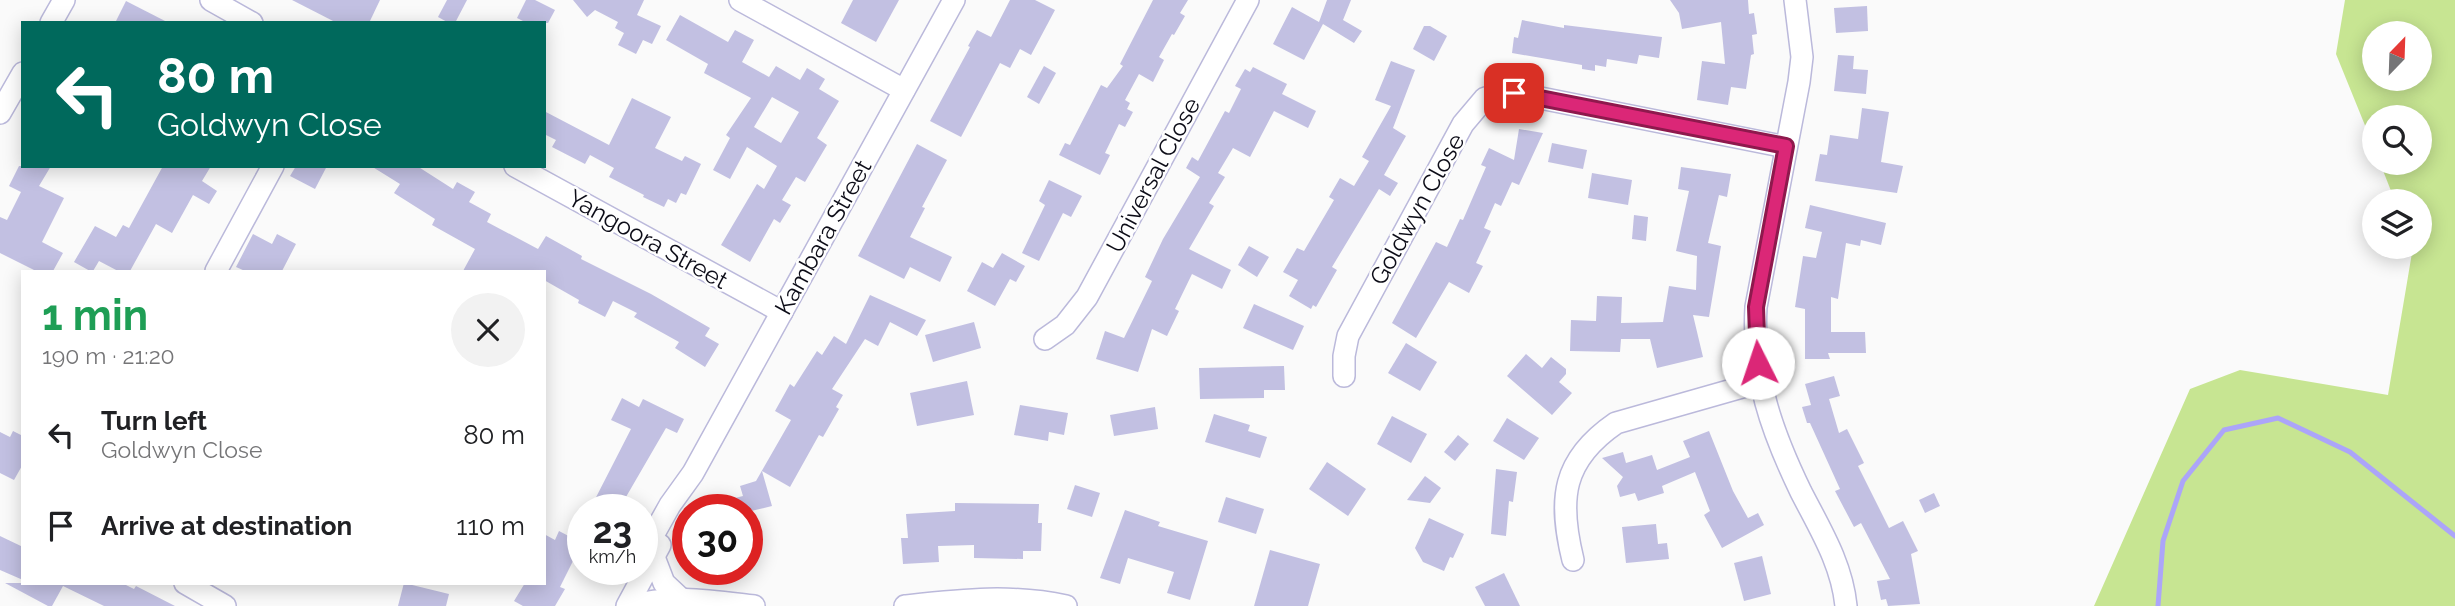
<!DOCTYPE html>
<meta charset="utf-8">
<style>
body{margin:0;font-family:Raleway,sans-serif;background:#f2f2f2;color:#202124;height:100vh;display:flex;flex-direction:column;font-size:26px;white-space:nowrap}
*{box-sizing:border-box;margin:0}
p{font-size:23px;color:#757577}
.icon{flex:none;width:38px;height:38px;fill:none;stroke:currentColor;stroke-width:2;stroke-linecap:round;stroke-linejoin:round}
.map{position:relative;flex:1;overflow:hidden}
.drawer{position:absolute;left:21px;top:270px;width:525px;height:315px;display:flex;flex-direction:column;background:#fff;border-radius:0px;box-shadow:0 4px 18px #0003}
.drawer>*{flex:none}
.guide{position:absolute;left:21px;top:21px;width:525px;height:147px;border-radius:0px;box-shadow:0 4px 18px #0003;background:#00695c;color:#fff;overflow:hidden}
.needle{width:46px;rotate:23deg}
.tools{position:absolute;left:2362px;top:21px;display:grid;gap:14px}
.tools a{display:grid;place-items:center;width:70px;height:70px;border-radius:50%;background:#fff;box-shadow:0 4px 18px #0003;font-size:35px}
.speed{position:absolute;left:567px;top:494px;display:flex;gap:14px;font-size:35px;font-weight:700;text-align:center}
.speed>*{display:grid;place-content:center;width:91px;height:91px;border-radius:50%;background:#fff;box-shadow:0 4px 18px #0003;line-height:1}
.speed small{font-size:18px;font-weight:400}
.speed .limit{border:10px solid #d22;background:#fff;color:#111}
.pin{position:absolute;display:grid;place-items:center;width:60px;height:60px;color:#fff;margin:-30px;border-radius:14px;box-shadow:0 4px 10px #0006}
.me{position:absolute;width:77px;margin:-38px;rotate:356deg;stroke-linejoin:round;filter:drop-shadow(0 0 5px #0008)}
.turn{display:flex;align-items:center;gap:24px;height:147px;padding:0 21px;font-size:32px}
.turn .icon{width:91px;height:91px;stroke-width:2.5}
.turn b{display:block;font-size:49px;line-height:60px}
.round{display:grid;place-items:center;flex:none;width:74px;height:74px;border-radius:37px;background:#f2f2f2}
.head{display:flex;align-items:center;justify-content:space-between;height:119px;padding:0 21px}
h1{font-size:42px;font-weight:700;line-height:52px;color:#1e9e55}
ul{padding:0;list-style:none}
li{display:flex;align-items:center;gap:21px;height:91px;padding:0 21px}
li div{flex:1}
li b{display:block;font-size:26px}
li em{font-style:normal}
.map>svg:first-child{display:block}
.green{fill:#c7e592;fill-rule:evenodd}
.lines{fill:none;stroke-linecap:round;stroke-linejoin:round}
.stream{stroke:#aca5f9;stroke-width:5}
.building{fill:#c2c0e2;fill-rule:evenodd}
.minor-casing{stroke:#bbb9db;stroke-width:24}
.minor{stroke:#fff;stroke-width:21}
.route-casing{stroke:#8e194d;stroke-width:18}
.route{stroke:#db2777;stroke-width:12}
.labels{text-anchor:middle;dominant-baseline:central;stroke-width:5;stroke-linejoin:round;paint-order:stroke}
.street-label{font-size:24px;fill:#0c0c17;stroke:#fff}
</style>
<div class="map">
<svg width="2455" height="606" viewBox="0 0 2455 606">
<rect width="100%" height="100%" fill="#fafafa"/>
<path class="green" d="M 2345,0 L 2455,0 L 2455,606 L 2094,606 L 2190,389 L 2240,370 L 2388,395 L 2413,247 L 2420,247 L 2420,201 L 2395,201 L 2380,163 L 2420,163 L 2420,117 L 2375,117 L 2375,150 L 2336,54 ZM 2375,33 L 2420,33 L 2420,79 L 2375,79 Z"/>
<g class="lines">
<polyline class="stream" points="2158,606 2163,541 2183,481 2224,430 2278,418 2350,452 2455,536"/>
</g>
<g class="building">
<polygon points="292,0 380,0 369,23 337,23"/>
<polygon points="447,0 467,0 455,23 449,23 438,17"/>
<polygon points="526,0 535,0 555,10 548,23 527,23 517,18"/>
<polygon points="573,0 644,0 637,15 661,26 652,44 643,40 636,54 618,45 624,33 615,28 618,22 595,10 587,17"/>
<polygon points="853,0 899,0 876,42 841,23"/>
<polygon points="1010,0 1035,0 1055,10 1031,55 1020,49 1010,68 1000,63 961,137 930,121 970,47 968,46 977,30 991,37"/>
<polygon points="1153,0 1188,0 1180,13 1185,16 1174,35 1172,34 1159,57 1164,60 1153,82 1139,74 1125,100 1130,103 1127,109 1133,112 1125,127 1119,124 1105,153 1110,155 1100,175 1059,155 1065,143 1070,145 1101,85 1107,88 1123,66 1120,64"/>
<polygon points="1327,0 1351,0 1343,20 1362,31 1354,43 1323,24 1304,60 1273,44 1292,7 1319,22"/>
<polygon points="1670,0 1748,0 1749,14 1754,13 1757,34 1752,35 1754,54 1751,55 1746,89 1731,87 1728,105 1697,100 1702,61 1725,64 1721,22 1682,29 1679,13"/>
<polygon points="126,1 169,23 115,23"/>
<polygon points="1867,6 1868,31 1836,33 1834,8"/>
<path d="M 680,15 L 728,42 L 735,30 L 754,40 L 742,62 L 769,77 L 776,66 L 800,80 L 807,68 L 825,79 L 819,89 L 839,101 L 817,138 L 827,145 L 805,182 L 796,177 L 782,200 L 791,205 L 780,223 L 774,219 L 750,262 L 721,245 L 757,184 L 764,189 L 777,166 L 747,147 L 730,179 L 713,170 L 730,138 L 726,135 L 751,98 L 704,73 L 708,64 L 666,40 ZM 772,97 L 799,112 L 781,143 L 754,127 Z"/>
<polygon points="1522,20 1564,28 1564,25 1662,37 1659,58 1639,55 1637,64 1607,59 1606,67 1595,65 1595,71 1582,69 1582,65 1512,53 1514,37 1518,38"/>
<polygon points="1424,26 1430,26 1447,36 1434,61 1413,49"/>
<polygon points="1838,55 1854,56 1853,69 1868,70 1866,94 1834,91"/>
<polygon points="1391,61 1415,70 1393,128 1406,136 1384,175 1398,183 1390,196 1379,189 1332,267 1337,270 1316,307 1313,305 1311,309 1289,296 1298,280 1283,272 1297,248 1304,251 1334,200 1329,197 1340,178 1354,186 1369,161 1362,157 1391,106 1375,100"/>
<polygon points="1044,66 1056,73 1039,104 1027,97"/>
<polygon points="1253,67 1287,84 1282,94 1316,111 1308,128 1274,111 1250,157 1233,148 1218,173 1225,177 1209,203 1214,206 1189,249 1231,270 1222,289 1192,274 1175,309 1179,311 1167,336 1152,329 1138,372 1096,359 1105,331 1124,338 1152,281 1145,277 1163,239 1200,177 1186,168 1192,157 1198,161 1225,111 1229,113 1241,89 1235,86 1245,69 1250,72"/>
<polygon points="632,98 671,117 655,148 682,161 685,156 701,164 686,195 681,193 676,203 668,199 664,207 643,197 644,195 609,177 614,168 590,155 585,164 552,147 556,140 544,134 544,111 609,145"/>
<polygon points="1862,108 1889,112 1881,162 1903,166 1897,193 1815,181 1820,154 1827,155 1830,135 1858,139"/>
<polygon points="1519,129 1543,133 1519,185 1512,182 1501,206 1495,203 1484,228 1491,231 1476,263 1483,266 1469,293 1449,282 1416,338 1392,323 1436,242 1447,247 1460,219 1463,220 1486,167 1481,165 1489,148 1514,160"/>
<polygon points="1552,143 1587,150 1583,169 1548,162"/>
<polygon points="917,144 947,160 922,207 925,208 910,237 952,257 940,282 910,267 904,279 858,256"/>
<polygon points="19,166 51,166 39,186 64,198 42,242 63,253 53,271 36,271 0,253 0,217 7,220 21,192 9,186"/>
<polygon points="163,166 211,166 202,181 217,191 209,204 193,195 172,233 156,224 130,271 118,271 99,261 93,271 90,271 74,262 95,226 116,237 123,225 129,228"/>
<polygon points="296,166 327,166 315,189 290,176"/>
<polygon points="371,166 417,166 453,189 457,182 475,192 469,202 491,214 487,222 538,249 546,236 582,256 581,259 651,294 710,328 705,336 719,344 705,367 675,348 679,342 634,317 637,313 613,301 605,317 578,303 579,300 544,280 544,271 463,271 475,249 432,225 435,219 394,193 400,184"/>
<polygon points="1681,167 1731,174 1727,197 1719,195 1708,243 1721,246 1709,317 1693,315 1703,357 1657,368 1650,339 1621,339 1620,352 1570,351 1571,320 1596,321 1597,296 1622,297 1621,323 1663,322 1669,286 1696,290 1697,256 1676,251 1689,191 1678,189"/>
<polygon points="1592,173 1632,180 1628,205 1588,198"/>
<polygon points="1049,180 1082,196 1071,217 1063,213 1039,261 1022,253 1045,205 1039,201"/>
<polygon points="1810,205 1886,223 1881,245 1861,240 1860,246 1846,243 1838,299 1831,297 1831,332 1865,332 1866,353 1828,353 1830,359 1805,359 1805,309 1795,307 1803,256 1816,258 1822,232 1805,228"/>
<polygon points="1634,215 1648,217 1646,241 1632,239"/>
<polygon points="253,234 272,244 277,234 296,244 282,271 245,271 236,267"/>
<polygon points="1249,246 1269,257 1257,277 1238,265"/>
<polygon points="1002,253 1025,266 1016,282 1010,279 995,306 967,291 982,262 993,268"/>
<polygon points="870,295 926,320 917,336 890,322 878,346 865,339 832,389 843,395 836,407 839,409 823,437 819,435 790,487 762,471 772,506 747,512 747,509 738,509 735,498 743,496 740,486 756,481 791,420 775,411 790,384 794,387 817,351 822,355 834,336 846,344"/>
<polygon points="1254,304 1304,326 1293,350 1243,328"/>
<polygon points="974,322 981,348 933,362 925,335"/>
<polygon points="1406,343 1437,362 1420,391 1388,373"/>
<polygon points="1526,354 1542,368 1551,357 1566,369 1566,374 1559,382 1572,393 1552,415 1507,376"/>
<polygon points="1284,366 1285,390 1264,390 1264,398 1200,399 1199,368"/>
<polygon points="1834,376 1840,396 1829,399 1839,433 1847,429 1864,463 1858,466 1889,528 1903,521 1918,551 1911,554 1920,604 1888,606 1886,599 1881,600 1877,581 1890,579 1861,523 1854,527 1835,491 1840,489 1810,423 1807,423 1802,407 1811,405 1805,384"/>
<polygon points="967,381 974,415 917,426 910,393"/>
<polygon points="622,398 639,407 643,399 684,419 677,433 666,428 619,509 590,509 631,429 611,420"/>
<polygon points="1020,405 1068,413 1064,435 1049,432 1048,441 1014,435"/>
<polygon points="1155,407 1158,429 1114,436 1110,415"/>
<polygon points="1214,414 1250,425 1248,431 1267,437 1260,458 1205,442"/>
<polygon points="1392,416 1427,434 1411,463 1377,444"/>
<polygon points="1507,418 1539,438 1524,460 1493,441"/>
<polygon points="13,431 23,436 23,464 14,480 0,473 0,432 10,437"/>
<polygon points="1709,431 1733,491 1748,518 1758,513 1764,525 1722,548 1704,515 1710,511 1695,472 1662,486 1664,493 1638,501 1635,493 1620,497 1617,486 1623,477 1602,458 1623,452 1626,463 1652,455 1657,470 1690,457 1683,441"/>
<polygon points="1458,435 1469,444 1455,461 1444,452"/>
<polygon points="1327,462 1366,489 1348,516 1309,489"/>
<polygon points="1496,469 1517,472 1513,502 1509,501 1506,536 1491,534"/>
<polygon points="1425,476 1441,488 1430,503 1407,500"/>
<polygon points="1075,485 1100,493 1092,517 1067,509"/>
<polygon points="1934,493 1940,506 1925,513 1919,500"/>
<polygon points="1226,497 1264,509 1256,534 1218,522"/>
<polygon points="955,503 1039,504 1038,523 1042,523 1041,551 1023,551 1023,559 974,558 974,545 938,546 939,562 903,564 901,538 908,538 906,514 955,511"/>
<polygon points="1125,510 1160,522 1158,526 1208,541 1190,600 1167,593 1174,572 1128,558 1120,584 1100,578"/>
<polygon points="1429,518 1464,534 1453,558 1450,557 1444,571 1423,562 1415,548"/>
<polygon points="1656,524 1658,544 1667,543 1669,559 1626,563 1622,527"/>
<polygon points="559,531 582,543 560,587 565,589 555,606 523,606 514,601 525,583 544,583 544,534 555,540"/>
<polygon points="0,536 23,547 23,580 0,570"/>
<polygon points="1270,550 1320,564 1308,606 1254,606"/>
<polygon points="1762,556 1771,594 1744,601 1734,563"/>
<polygon points="1504,573 1520,606 1485,606 1475,587"/>
<polygon points="5,583 122,583 134,589 136,586 175,606 104,606 63,586 52,606 48,606"/>
<polygon points="404,583 449,594 446,606 398,606"/>
</g>
<g class="lines">
<defs>
<g id="minor">
<polyline points="211,0 252,23"/>
<polyline points="740,0 904,90"/>
<path d="M 1795,0 L 1802,57 L 1799,82 L 1756,307 C 1752,376 1771,430 1801,492 C 1820,529 1842,564 1846,606"/>
<polyline points="51,23 64,0"/>
<polyline points="0,113 23,73"/>
<polyline points="515,166 782,312"/>
<polyline points="216,271 273,166"/>
<polyline points="1045,339 1065,325 1087,297 1248,0"/>
<polyline points="1344,376 1344,356 1348,336 1463,124 1485,98 1515,93 1786,147"/>
<polyline points="642,555 670,505 693,473 954,0"/>
<polyline points="654,557 664,583 680,598"/>
<path d="M 1573,560 C 1558,499 1562,460 1616,423 L 1760,382"/>
<polyline points="185,583 225,606"/>
<polyline points="627,606 660,545"/>
<path d="M 630,606 C 672,594 712,601 754,606"/>
<path d="M 905,606 C 960,600 1011,594 1066,606"/>
</g>
</defs>
<use href="#minor" class="minor-casing"/>
<use href="#minor" class="minor"/>
</g>
<g class="lines">
<defs>
<polyline id="route" points="1514,93 1786,146 1756,307 1758,363"/>
</defs>
<use href="#route" class="route-casing"/>
<use href="#route" class="route"/>
</g>
<g class="labels">
<g class="street-label">
<text transform="translate(1153 175) rotate(-62)">Universal Close</text>
<text transform="translate(1417 209) rotate(-61)">Goldwyn Close</text>
<text transform="translate(823 237) rotate(-61)">Kambara Street</text>
<text transform="translate(648 239) rotate(29)">Yangoora Street</text>
</g>
</g>
</svg>
<div class="tools">
<a><svg class="needle" viewBox="-14 -14 28 28"><path d="M0-13l5 13h-10z" fill="#e53935"/><path d="M0 13l5-13h-10z" fill="#757577"/></svg></a>
<a><svg class="icon" aria-label="search" viewBox="0 0 24 24"><circle cx="10" cy="10" r="6"/><path d="M15 15l6 6"/></svg></a>
<a><svg class="icon" aria-label="layers" viewBox="0 0 24 24"><path d="M12 4l9 5-9 5-9-5zM3 14l9 5 9-5"/></svg></a>
</div>
<div class="speed"><div>23<small>km/h</small></div><div class="limit">30</div></div>
<div class="pin" style="left:1514px;top:93px;background:#d93025"><svg class="icon" aria-label="arrive" viewBox="0 0 24 24"><path d="M6 21V4h12l-3 4 3 4H6"/></svg></div>
<svg class="me" style="left:1758px;top:363px" viewBox="-20 -20 40 40"><circle r="19" fill="#fff"/><path d="M0-13L10 11 0 6-10 11z" fill="#db2777"/></svg>
<div class="guide">
<div class="turn"><svg class="icon" aria-label="left" viewBox="0 0 24 24"><path d="M17 20v-9H6M10 6l-5 5 5 5"/></svg><div><b>80 m</b>Goldwyn Close</div></div>
</div>
<section class="drawer">
<div class="head"><div><h1>1 min</h1><p>190 m · 21:20</p></div><a class="round"><svg class="icon" aria-label="close" viewBox="0 0 24 24"><path d="M6 6l12 12M18 6L6 18"/></svg></a></div>
<ul>
<li><svg class="icon" aria-label="left" viewBox="0 0 24 24"><path d="M17 20v-9H6M10 6l-5 5 5 5"/></svg><div><b>Turn left</b><p>Goldwyn Close</p></div><em>80 m</em></li>
<li><svg class="icon" aria-label="arrive" viewBox="0 0 24 24"><path d="M6 21V4h12l-3 4 3 4H6"/></svg><div><b>Arrive at destination</b></div><em>110 m</em></li>
</ul>
</section>
</div>
